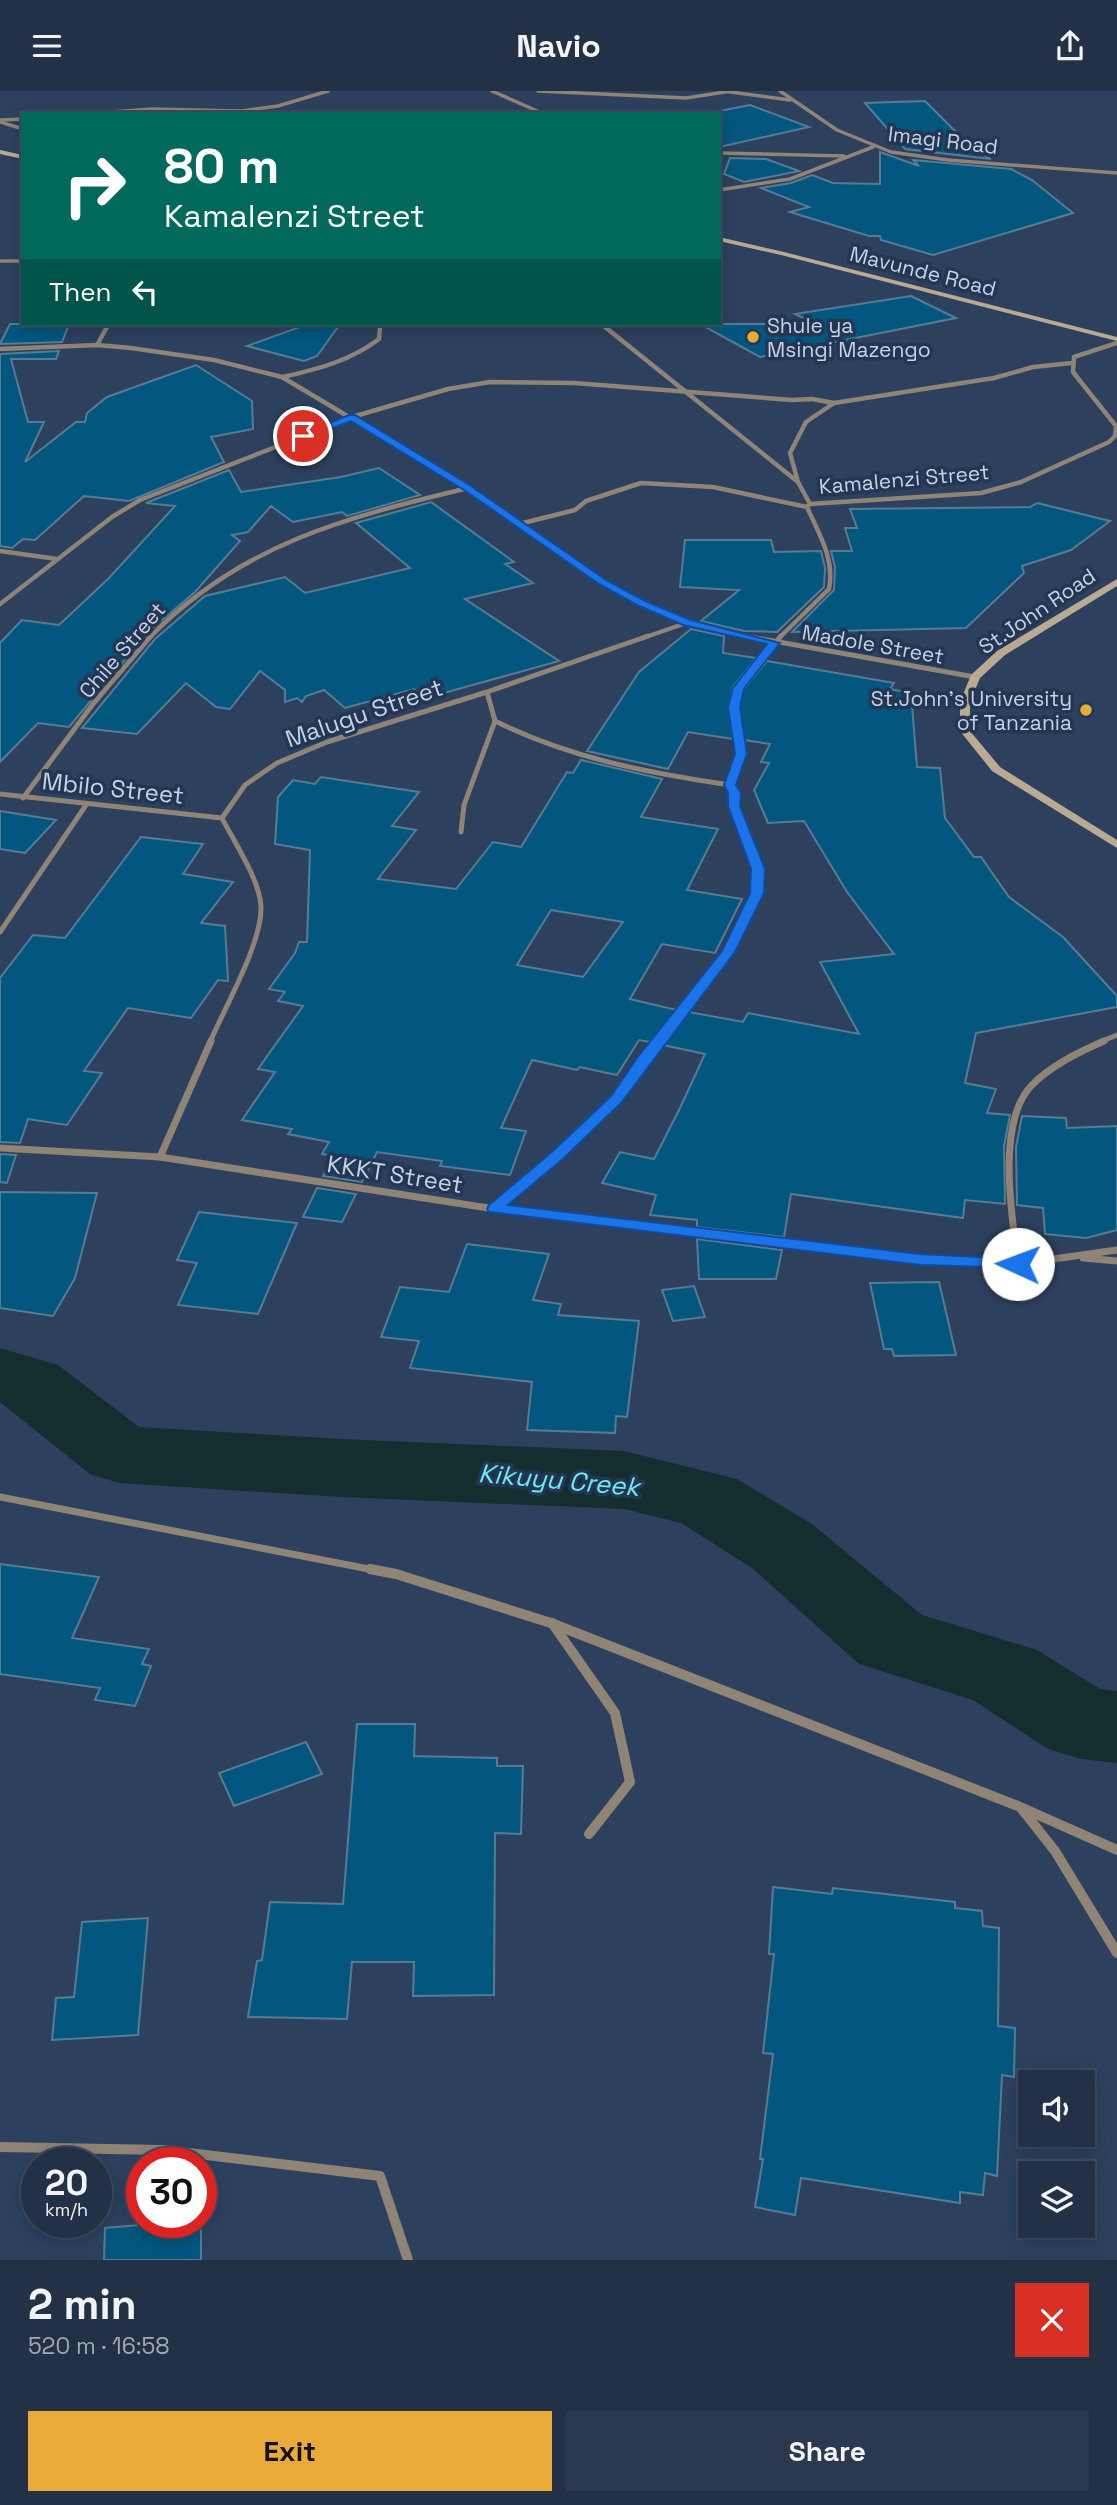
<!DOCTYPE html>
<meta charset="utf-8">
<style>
body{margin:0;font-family:"Space Grotesk",sans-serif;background:#2a394d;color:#f1f3f6;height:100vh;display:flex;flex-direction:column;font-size:26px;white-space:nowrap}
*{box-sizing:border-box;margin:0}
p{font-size:23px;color:#a2a9b3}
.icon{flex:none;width:38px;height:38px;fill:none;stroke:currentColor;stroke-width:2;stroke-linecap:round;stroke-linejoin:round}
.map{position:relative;height:2169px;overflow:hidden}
.drawer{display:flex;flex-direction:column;background:#223146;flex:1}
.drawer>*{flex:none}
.hud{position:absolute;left:21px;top:21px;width:700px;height:214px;border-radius:0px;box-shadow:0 4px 18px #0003,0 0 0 2px #3f4c5f;background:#00695c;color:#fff;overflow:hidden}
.buttons{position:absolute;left:1018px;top:1979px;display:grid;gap:14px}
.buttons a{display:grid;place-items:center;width:77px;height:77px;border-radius:0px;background:#223146;box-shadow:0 4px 18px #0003,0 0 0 2px #3f4c5f;font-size:35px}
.speed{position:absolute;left:21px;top:2056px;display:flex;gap:14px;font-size:35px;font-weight:700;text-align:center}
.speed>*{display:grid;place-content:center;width:91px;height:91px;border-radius:50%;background:#223146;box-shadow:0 4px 18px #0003,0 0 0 2px #3f4c5f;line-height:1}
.speed small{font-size:18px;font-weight:400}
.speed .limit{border:10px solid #d22;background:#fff;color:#111}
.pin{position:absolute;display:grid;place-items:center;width:60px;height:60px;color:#fff;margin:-30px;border:4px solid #fff;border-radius:50%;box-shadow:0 2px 7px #0007}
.me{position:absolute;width:77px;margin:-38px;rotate:272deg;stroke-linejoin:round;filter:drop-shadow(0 0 5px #0008)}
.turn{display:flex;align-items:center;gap:24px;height:147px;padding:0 28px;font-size:32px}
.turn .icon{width:91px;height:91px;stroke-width:2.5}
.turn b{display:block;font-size:49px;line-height:60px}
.then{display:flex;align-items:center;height:66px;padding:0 28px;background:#0003;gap:14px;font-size:26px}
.round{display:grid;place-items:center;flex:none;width:74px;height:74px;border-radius:0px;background:#2a394d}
.headline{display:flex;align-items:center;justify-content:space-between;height:119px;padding:0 28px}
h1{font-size:42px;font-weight:600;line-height:52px}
.action{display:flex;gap:14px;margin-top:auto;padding:14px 28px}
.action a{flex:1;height:80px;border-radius:0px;background:#e9aa38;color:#111;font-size:28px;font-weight:600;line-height:80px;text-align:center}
.action a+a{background:#2a394d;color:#f1f3f6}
header{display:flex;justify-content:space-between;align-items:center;height:91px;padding:0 28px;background:#223146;font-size:32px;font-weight:600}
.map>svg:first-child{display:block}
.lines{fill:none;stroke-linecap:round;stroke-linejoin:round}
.river{fill:#142d2e;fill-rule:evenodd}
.building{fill:#03577e;stroke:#567c95;stroke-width:2;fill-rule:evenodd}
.street-far4{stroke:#8f8475;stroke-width:3.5}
.street-far3{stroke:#8f8475;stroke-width:4.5}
.street-far2{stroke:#8f8475;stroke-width:5}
.street-far1{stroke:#8f8475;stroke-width:7}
.street{stroke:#8f8475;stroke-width:10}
.secondary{fill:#baaa92;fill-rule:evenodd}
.route{fill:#1a73e8;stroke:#114b97;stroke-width:2}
.poi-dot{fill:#e9aa38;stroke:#233653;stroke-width:2.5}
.labels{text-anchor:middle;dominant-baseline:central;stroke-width:7;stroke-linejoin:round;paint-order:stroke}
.far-street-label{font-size:21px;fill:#c6d2e5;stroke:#233653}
.far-poi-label{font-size:21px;fill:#c6d2e5;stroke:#233653;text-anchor:start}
.street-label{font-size:24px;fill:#c6d2e5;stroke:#233653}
.water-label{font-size:26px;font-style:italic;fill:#6cecf0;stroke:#233653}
</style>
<header><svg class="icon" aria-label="menu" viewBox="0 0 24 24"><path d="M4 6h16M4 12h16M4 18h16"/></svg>Navio<svg class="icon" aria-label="share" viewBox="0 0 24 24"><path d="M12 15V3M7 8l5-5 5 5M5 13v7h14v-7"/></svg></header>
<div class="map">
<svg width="1117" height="2169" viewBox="0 0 1117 2169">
<rect width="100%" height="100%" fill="#2d415e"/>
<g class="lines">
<polygon class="river" points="0,1257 58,1274 139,1336 341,1348 624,1360 737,1388 812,1433 922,1524 1037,1559 1100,1598 1117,1600 1117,1672 1081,1668 1048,1658 973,1609 859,1573 752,1477 681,1432 624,1418 341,1406 119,1392 90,1383 0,1311"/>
</g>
<g class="building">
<polygon points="925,10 973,58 991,68 905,58 865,12"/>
<polygon points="750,14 809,36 719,56 719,20"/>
<polygon points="880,61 919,75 913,69 1011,78 1032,89 1073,122 933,164 881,149 880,145 869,145 790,121 809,116 761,97 791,92 812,84 833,92 880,93"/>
<polygon points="730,67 766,68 799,80 744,91 724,83"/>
<polygon points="911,205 956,227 760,266 700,233 816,233 795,223"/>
<polygon points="10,233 69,233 62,251 0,253"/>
<polygon points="308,233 340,233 317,265 304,270 247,255"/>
<polygon points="59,260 56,268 11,268 28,331 44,331 25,371 76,331 85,331 87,322 107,306 196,274 252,310 253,338 211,346 224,371 129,410 84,405 35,449 23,448 12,457 0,455 0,263"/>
<polygon points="379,377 420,404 347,425 342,421 293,431 271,415 248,441 232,444 240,450 195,501 147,542 69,636 38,632 0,671 0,552 22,529 59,534 109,487 175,415 146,412 229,379 241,401 341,386"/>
<polygon points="431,411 514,471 505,473 533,492 465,508 559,570 426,607 414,598 345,617 324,599 306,605 302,611 297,607 285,611 285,599 260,580 230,618 216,616 186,592 137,643 82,637 155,548 205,505 285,486 305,502 410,477 356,432"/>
<polygon points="1037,412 1110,430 1071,459 1022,475 1024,482 966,537 792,541 834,499 835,476 831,460 852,460 845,437 857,437 850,418 1030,416"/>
<polygon points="685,449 771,449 774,461 821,460 825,477 824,496 777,541 744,540 701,530 739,499 680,496"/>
<polygon points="691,538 724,545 723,562 756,567 733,596 729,616 733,648 688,641 668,678 587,660 639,581"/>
<polygon points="767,570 894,592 890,598 911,602 917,676 940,677 945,727 974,766 981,766 1009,806 1063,846 1117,905 1117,916 976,942 965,992 996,998 987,1022 1010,1024 1004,1055 1005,1113 965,1109 963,1127 791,1103 784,1146 697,1136 697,1129 650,1124 656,1104 602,1092 620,1061 654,1068 680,1017 705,963 663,954 689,921 743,931 748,922 859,943 820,871 894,863 847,801 804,730 768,732 754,699 769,672 761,671 770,653 744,649 739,616 743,599"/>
<path d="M 581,669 L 662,688 L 641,726 L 718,738 L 687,799 L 742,808 L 715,862 L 662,853 L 630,908 L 677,919 L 650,951 L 639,949 L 617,984 L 580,976 L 577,979 L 532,969 L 501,1037 L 526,1040 L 510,1084 L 440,1075 L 442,1070 L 377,1061 L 362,1091 L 323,1085 L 334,1065 L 322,1063 L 329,1051 L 288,1043 L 292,1038 L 242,1029 L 275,981 L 258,978 L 303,915 L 278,910 L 285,901 L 269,898 L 295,862 L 299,851 L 307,851 L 310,759 L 275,753 L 278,706 L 293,689 L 315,693 L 321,686 L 419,701 L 392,735 L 416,739 L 378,788 L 456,798 L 493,751 L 521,756 L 567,681 L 573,682 ZM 551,819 L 623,831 L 583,886 L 517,874 Z"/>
<polygon points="0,720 56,729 25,762 0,758"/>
<polygon points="141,746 203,753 183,783 233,791 201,832 225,835 228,890 218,889 191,927 128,917 84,980 102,982 67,1034 28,1028 20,1052 0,1051 0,887 33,844 65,847"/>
<polygon points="1022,1025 1066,1027 1067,1037 1117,1035 1117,1139 1086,1147 1045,1143 1043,1117 1017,1114 1016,1056"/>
<polygon points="0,1063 16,1064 7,1092 0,1091"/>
<polygon points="317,1097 356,1103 342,1131 303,1126"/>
<polygon points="0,1101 97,1102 75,1187 53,1225 0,1217"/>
<polygon points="199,1121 297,1132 258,1223 178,1214 197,1172 177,1169"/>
<polygon points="697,1148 782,1159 776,1188 699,1188"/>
<polygon points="467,1153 549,1163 533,1209 561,1213 558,1224 639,1230 627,1326 616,1325 615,1342 527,1339 532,1291 410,1277 419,1250 381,1246 400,1196 449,1201"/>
<polygon points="939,1191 956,1264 894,1265 892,1258 884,1258 870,1192"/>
<polygon points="694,1195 705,1226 673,1230 662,1199"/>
<polygon points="0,1473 99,1486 72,1547 149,1558 142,1573 151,1575 135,1615 95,1609 100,1597 0,1583"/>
<polygon points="357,1633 415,1633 414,1665 497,1667 497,1675 523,1675 521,1743 495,1742 494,1904 413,1905 414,1871 352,1871 347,1928 248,1926 257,1870 262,1869 270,1811 343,1813"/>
<polygon points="306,1651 322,1683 234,1715 219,1682"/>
<polygon points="773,1796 832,1803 833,1797 955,1811 955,1817 982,1820 983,1835 999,1837 998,1935 1015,1937 1014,1986 1002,1984 997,2085 985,2082 983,2104 960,2101 960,2112 801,2087 795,2124 755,2116 763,2068 760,2068 773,1963 763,1962 774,1863 769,1863"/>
<polygon points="148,1827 138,1944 52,1949 56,1907 74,1906 82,1831"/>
<polygon points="163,2132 201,2132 201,2169 104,2169 105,2137"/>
</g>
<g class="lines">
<g class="street-far4">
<polyline points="492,0 544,23"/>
<polyline points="538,0 686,7 725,1"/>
<polyline points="723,0 790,9"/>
<polyline points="780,0 837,39 891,61 948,69 1117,82"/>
<polyline points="82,23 152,18 241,20 278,15 328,0"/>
<polyline points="1,29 23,28"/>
<polyline points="0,31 23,38"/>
<polyline points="719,62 844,65"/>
<polyline points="719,99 790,88 873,56"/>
<polyline points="0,170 23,170"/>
<polyline points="601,233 607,238"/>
<polyline points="106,238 109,233"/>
<polyline points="380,238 380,233"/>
</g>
<g class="street-far3">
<polyline points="605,236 798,391 810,413"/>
<polyline points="97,254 107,236"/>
<polyline points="0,258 97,254 131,257 214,269 282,286 468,397 602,491 687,532 753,547"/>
<path d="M 283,286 C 318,278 350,270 379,248 L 380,236"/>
<polyline points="798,391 790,362 806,331 834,312 994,287 1033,276 1072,272"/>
<polyline points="519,433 575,419 586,410 641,392 713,396 807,416"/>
<polyline points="0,460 57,468"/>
<polyline points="0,513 112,426 140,409 352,326 448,298 490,291 574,292 792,309 812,308 834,312"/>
<path d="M 149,547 C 241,453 344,427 468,397"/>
<polyline points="643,547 686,532"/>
<path d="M 779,547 L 829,498 C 835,468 819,443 807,416 L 810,413 L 981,402 L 1021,391 L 1109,351 L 1115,345 L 1116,335 L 1073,281 L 1074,266 L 1117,252"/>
</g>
<g class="street-far2">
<polyline points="745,545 975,586"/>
<path d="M 487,601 L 495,630 C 570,667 648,682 730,694"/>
<polyline points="0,703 222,727"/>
<polyline points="23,707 93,613 151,545"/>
<polyline points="461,741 464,714 495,630"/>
<polyline points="0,841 86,714"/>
<path d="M 210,951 C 225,916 262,852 261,816 C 260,789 234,751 222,727 L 245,694 L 277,672 L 327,651 L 487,601 L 648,545"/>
<path d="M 658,951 C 688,913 764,829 758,779 C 756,763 745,744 739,729 C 735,717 737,705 730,694 L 741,663 L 734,616 L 738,597 L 781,545"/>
<polyline points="1100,951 1117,944"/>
</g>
<g class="street-far1">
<polyline points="0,1057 160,1066 495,1118 920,1169 1018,1173 1117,1159"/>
<polyline points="160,1066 211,950"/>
<polyline points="495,1118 558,1064 616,1008 659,950"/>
<polyline points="1083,1167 1117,1170"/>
<path d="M 1018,1173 C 1012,1126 996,1033 1031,995 C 1050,975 1079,961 1104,950"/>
<polyline points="0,1406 379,1480"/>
</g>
<g class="street">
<polyline points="370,1478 396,1483 551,1532 1018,1715 1117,1759"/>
<polyline points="552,1532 615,1622 630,1691 589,1743"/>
<polyline points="1021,1717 1055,1760 1117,1862"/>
<polyline points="0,2056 164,2059 380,2085 408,2169"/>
</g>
<g class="secondary">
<polygon points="0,59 23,64 23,68 0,63"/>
<polygon points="719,146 784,161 1117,246 1117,250 781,164 719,150"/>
<polygon points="1117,488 1117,495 1005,564 980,587 970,611 970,640 1000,676 1117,749 1117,757 992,680 960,640 960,611 971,584 997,560"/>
</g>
</g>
<polygon class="route" points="349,324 355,324 471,395 606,489 645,510 691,529 780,552 744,598 740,616 747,663 736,694 741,702 740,715 765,778 764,802 735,861 622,1011 564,1067 508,1114 920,1163 1018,1168 1024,1169 1026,1173 1024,1177 920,1174 489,1121 487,1118 489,1114 553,1060 611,1005 637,967 722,860 750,802 751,778 728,715 728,702 724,694 735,663 728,616 733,597 767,553 683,534 637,514 599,493 464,399 351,330 306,347 298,345"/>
<g class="poi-dot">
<circle cx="753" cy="246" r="7"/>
<circle cx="1086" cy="619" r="7"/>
</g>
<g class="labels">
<g class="far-street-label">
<text transform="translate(943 49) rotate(7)">Imagi Road</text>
<text transform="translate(923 180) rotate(14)">Mavunde Road</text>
<text transform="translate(904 388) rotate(-5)">Kamalenzi Street</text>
<text transform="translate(1037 520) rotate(-34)">St.John Road</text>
<text transform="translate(873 553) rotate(10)">Madole Street</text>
<text transform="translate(122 559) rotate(-49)">Chile Street</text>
</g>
<g class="far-poi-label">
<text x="767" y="234">Shule ya<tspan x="767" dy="24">Msingi Mazengo</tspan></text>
<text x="1072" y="607" text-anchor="end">St.John's University<tspan x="1072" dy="24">of Tanzania</tspan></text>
</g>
<g class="street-label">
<text transform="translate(364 622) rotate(-19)">Malugu Street</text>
<text transform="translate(113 697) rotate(6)">Mbilo Street</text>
<text transform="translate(395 1083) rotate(9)">KKKT Street</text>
</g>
<g class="water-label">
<text transform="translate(559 1389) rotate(5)">Kikuyu Creek</text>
</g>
</g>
</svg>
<div class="buttons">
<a><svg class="icon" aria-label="sound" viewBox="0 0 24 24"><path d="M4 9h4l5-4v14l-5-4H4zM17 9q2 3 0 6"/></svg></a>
<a><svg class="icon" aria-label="layers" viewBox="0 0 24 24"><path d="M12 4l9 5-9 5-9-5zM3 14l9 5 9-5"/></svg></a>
</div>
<div class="speed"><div>20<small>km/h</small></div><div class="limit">30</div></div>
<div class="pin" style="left:303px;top:345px;background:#d93025"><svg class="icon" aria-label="arrive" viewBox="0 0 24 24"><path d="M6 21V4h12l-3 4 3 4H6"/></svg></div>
<svg class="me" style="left:1018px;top:1173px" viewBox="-20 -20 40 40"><circle r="19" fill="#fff"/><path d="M0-13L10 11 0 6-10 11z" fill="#1a73e8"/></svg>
<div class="hud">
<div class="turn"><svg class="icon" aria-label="right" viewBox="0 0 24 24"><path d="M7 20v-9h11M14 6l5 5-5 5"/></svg><div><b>80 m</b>Kamalenzi Street</div></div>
<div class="then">Then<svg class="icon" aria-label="left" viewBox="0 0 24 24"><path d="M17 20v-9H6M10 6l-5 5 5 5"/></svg></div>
</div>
</div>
<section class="drawer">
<div class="headline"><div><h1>2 min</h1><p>520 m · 16:58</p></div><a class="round" style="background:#d93025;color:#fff"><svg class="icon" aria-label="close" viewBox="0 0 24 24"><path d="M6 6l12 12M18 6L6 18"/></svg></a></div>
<div class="action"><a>Exit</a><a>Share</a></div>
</section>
